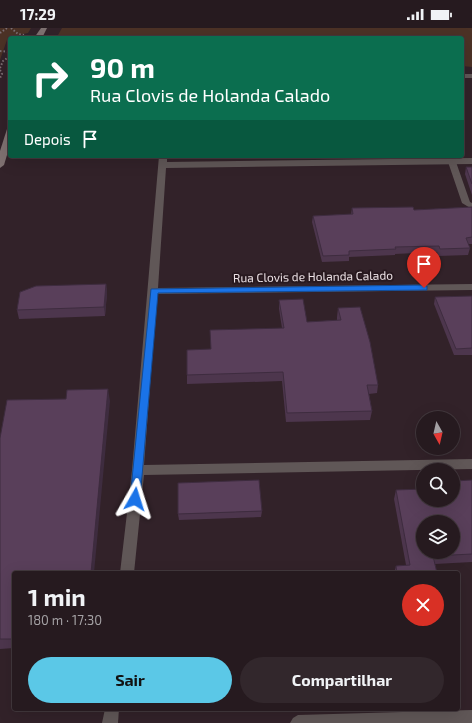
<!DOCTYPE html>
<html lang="pt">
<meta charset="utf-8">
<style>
body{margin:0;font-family:"Exo 2",sans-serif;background:#32272c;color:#f1f3f6;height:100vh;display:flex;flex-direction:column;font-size:15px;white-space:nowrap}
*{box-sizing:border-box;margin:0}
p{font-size:13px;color:#a4a1a4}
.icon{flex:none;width:22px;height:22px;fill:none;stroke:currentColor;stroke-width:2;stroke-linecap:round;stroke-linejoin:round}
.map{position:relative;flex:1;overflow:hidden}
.panel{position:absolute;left:12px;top:543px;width:448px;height:140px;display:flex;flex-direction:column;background:#261a1f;border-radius:4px;box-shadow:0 4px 16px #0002,0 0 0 1px #42383d}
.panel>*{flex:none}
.hud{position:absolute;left:8px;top:8px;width:456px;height:122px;border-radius:4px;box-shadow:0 4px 16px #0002,0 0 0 1px #42383d;background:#0b6e4f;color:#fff;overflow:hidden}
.needle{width:26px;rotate:172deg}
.controls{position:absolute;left:416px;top:383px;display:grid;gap:8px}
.controls a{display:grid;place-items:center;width:44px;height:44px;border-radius:50%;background:#261a1f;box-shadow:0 4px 16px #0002,0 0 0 1px #42383d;font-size:20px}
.pin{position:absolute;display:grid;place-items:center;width:34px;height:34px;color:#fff;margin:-41px -17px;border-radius:50% 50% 50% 0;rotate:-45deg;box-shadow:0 0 4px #0007}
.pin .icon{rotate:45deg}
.me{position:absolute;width:44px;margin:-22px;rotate:6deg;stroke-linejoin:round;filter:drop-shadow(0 0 3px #0008)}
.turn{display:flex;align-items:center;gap:14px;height:84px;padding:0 16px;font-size:18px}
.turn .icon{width:52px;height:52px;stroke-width:2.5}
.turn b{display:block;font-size:28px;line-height:34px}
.then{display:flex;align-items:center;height:38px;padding:0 16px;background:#0003;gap:8px;font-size:15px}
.round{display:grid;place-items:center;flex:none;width:42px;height:42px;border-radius:21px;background:#32272c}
.summary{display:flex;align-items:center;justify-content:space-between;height:68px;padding:0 16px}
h1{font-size:24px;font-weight:700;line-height:30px}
.button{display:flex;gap:8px;margin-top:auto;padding:8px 16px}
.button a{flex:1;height:46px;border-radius:24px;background:#5bc8e7;color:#111;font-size:16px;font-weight:700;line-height:46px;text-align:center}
.button a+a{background:#32272c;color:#f1f3f6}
.status{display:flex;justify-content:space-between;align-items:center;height:28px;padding:0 20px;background:#261a1f;direction:ltr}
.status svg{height:11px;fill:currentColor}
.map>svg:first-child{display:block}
.green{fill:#4c3226}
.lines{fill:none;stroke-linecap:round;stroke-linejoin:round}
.path{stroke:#7d6f75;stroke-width:2;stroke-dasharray:1.5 2;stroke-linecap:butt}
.service{fill:#605757;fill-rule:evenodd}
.minor{fill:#605757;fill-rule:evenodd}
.secondary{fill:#7f7171;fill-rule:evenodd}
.wall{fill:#4d364d}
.shaded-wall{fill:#3e2c3f}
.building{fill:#593f5a;stroke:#3e2c3f;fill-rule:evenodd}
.route{fill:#1a73e8;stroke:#114b97}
.labels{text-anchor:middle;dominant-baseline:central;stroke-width:4;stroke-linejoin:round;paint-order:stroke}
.street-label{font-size:12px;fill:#ece1e5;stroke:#28191f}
</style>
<div class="status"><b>17:29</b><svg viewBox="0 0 49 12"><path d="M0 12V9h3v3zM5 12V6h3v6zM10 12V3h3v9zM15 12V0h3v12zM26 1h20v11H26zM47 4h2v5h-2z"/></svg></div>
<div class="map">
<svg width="472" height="695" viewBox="0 0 472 695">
<rect width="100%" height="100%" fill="#322229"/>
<g class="green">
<polygon points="0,0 31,0 28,5 8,9 0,32"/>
<polygon points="62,0 472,0 472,39 462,38 462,10 60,10 58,7"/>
</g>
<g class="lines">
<g class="path">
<polyline points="11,0 18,6 24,7"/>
<polyline points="0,5 7,0"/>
<polyline points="0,23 10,24"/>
<polyline points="0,40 3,33 10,28"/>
<polyline points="0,42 2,46 0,50"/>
</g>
<polygon class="service" points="449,132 455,132 456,134 470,174 472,175 472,181 462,175 448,134"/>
<g class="minor">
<rect x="462" y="46" width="10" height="4"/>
<polygon points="159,128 167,128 167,134 472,130 472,136 166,140 158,260 472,256 472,262 157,266 144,437 472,431 472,441 144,447 134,545 120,545 132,442"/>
<polygon points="105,681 119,681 118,695 102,695"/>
<polygon points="472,682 472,695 290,695 293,690 298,687"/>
</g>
<g class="secondary">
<polygon points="41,0 47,0 42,10 34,10"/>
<polygon points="7,101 10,101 10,117 4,137 0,140 0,123"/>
</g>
</g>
<g class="wall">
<polygon points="466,139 472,139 472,167 465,146"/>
<polygon points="472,179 472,216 468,216 470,220 468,227 438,228 437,224 395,226 395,227 349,229 349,233 322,234 312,194 313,188 351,186 352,180 414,182"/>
<polygon points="106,256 107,265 105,288 19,291 17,282"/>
<polygon points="472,268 472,327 454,327 434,276 435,269"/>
<polygon points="279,272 307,294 337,292 337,289 338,280 378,357 377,365 369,366 372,383 370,392 286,394 282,353 187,356 187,347 211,321 282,300 279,281"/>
<polygon points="110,373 14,545 14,620 0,621 0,410"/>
<polygon points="472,452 472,534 435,536 437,545 394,545 396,538 406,537 394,471 396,462 453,472 453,455 454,453"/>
<polygon points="262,483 261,489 179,492 178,486"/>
</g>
<g class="shaded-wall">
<polygon points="106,256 107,265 105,288 104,279"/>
<polygon points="108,361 110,373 94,545 91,545"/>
</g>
<g class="building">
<polygon points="466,139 472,139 472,156"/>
<polygon points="413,179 414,182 472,179 472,209 466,210 470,220 440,221 439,218 395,219 396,221 349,223 349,227 323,228 313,188 353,186 352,180"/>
<polygon points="106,256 104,279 17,282 20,264 36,258"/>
<polygon points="472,268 472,320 456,321 435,269"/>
<polygon points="303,271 307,294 341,292 338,280 360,279 370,314 378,357 367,357 372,383 287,385 283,344 187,347 187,322 211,321 210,302 284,300 279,272"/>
<polygon points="108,361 91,545 14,545 14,611 0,611 0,410 7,372 66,371 67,362"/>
<polygon points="259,452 262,483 178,486 178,455"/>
<path d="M 472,452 L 472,526 L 433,528 L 437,545 L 397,545 L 396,538 L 410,537 L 396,462 L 423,461 L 423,472 L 453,472 L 453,460 L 456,460 L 454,453 ZM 423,494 L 453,494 L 453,524 L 423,524 Z"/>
</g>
<polygon class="route" points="424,257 427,258 427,262 158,265 140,471 139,474 132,474 130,471 151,261"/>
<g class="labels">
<g class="street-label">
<text transform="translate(313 248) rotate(-1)">Rua Clovis de Holanda Calado</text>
</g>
</g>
</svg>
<div class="controls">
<a><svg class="needle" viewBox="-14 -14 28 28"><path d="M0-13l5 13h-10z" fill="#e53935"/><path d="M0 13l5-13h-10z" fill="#a4a1a4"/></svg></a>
<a><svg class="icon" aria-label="search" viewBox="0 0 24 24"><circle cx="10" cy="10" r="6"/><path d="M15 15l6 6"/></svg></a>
<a><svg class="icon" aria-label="layers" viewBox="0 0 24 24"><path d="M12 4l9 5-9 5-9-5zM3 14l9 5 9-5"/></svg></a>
</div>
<div class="pin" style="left:424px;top:260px;background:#d93025"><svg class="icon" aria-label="arrive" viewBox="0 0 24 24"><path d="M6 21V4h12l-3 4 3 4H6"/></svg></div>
<svg class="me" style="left:135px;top:471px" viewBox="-20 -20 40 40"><path d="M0-17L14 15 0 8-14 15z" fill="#1a73e8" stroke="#fff" stroke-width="4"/></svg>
<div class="hud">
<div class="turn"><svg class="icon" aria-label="right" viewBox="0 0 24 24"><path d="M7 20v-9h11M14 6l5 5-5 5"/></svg><div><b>90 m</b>Rua Clovis de Holanda Calado</div></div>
<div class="then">Depois<svg class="icon" aria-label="arrive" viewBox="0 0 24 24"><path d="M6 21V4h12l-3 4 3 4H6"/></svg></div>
</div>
<section class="panel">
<div class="summary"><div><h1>1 min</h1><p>180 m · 17:30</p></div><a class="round" style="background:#d93025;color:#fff"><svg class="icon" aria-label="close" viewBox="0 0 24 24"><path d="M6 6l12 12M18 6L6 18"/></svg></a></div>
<div class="button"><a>Sair</a><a>Compartilhar</a></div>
</section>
</div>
